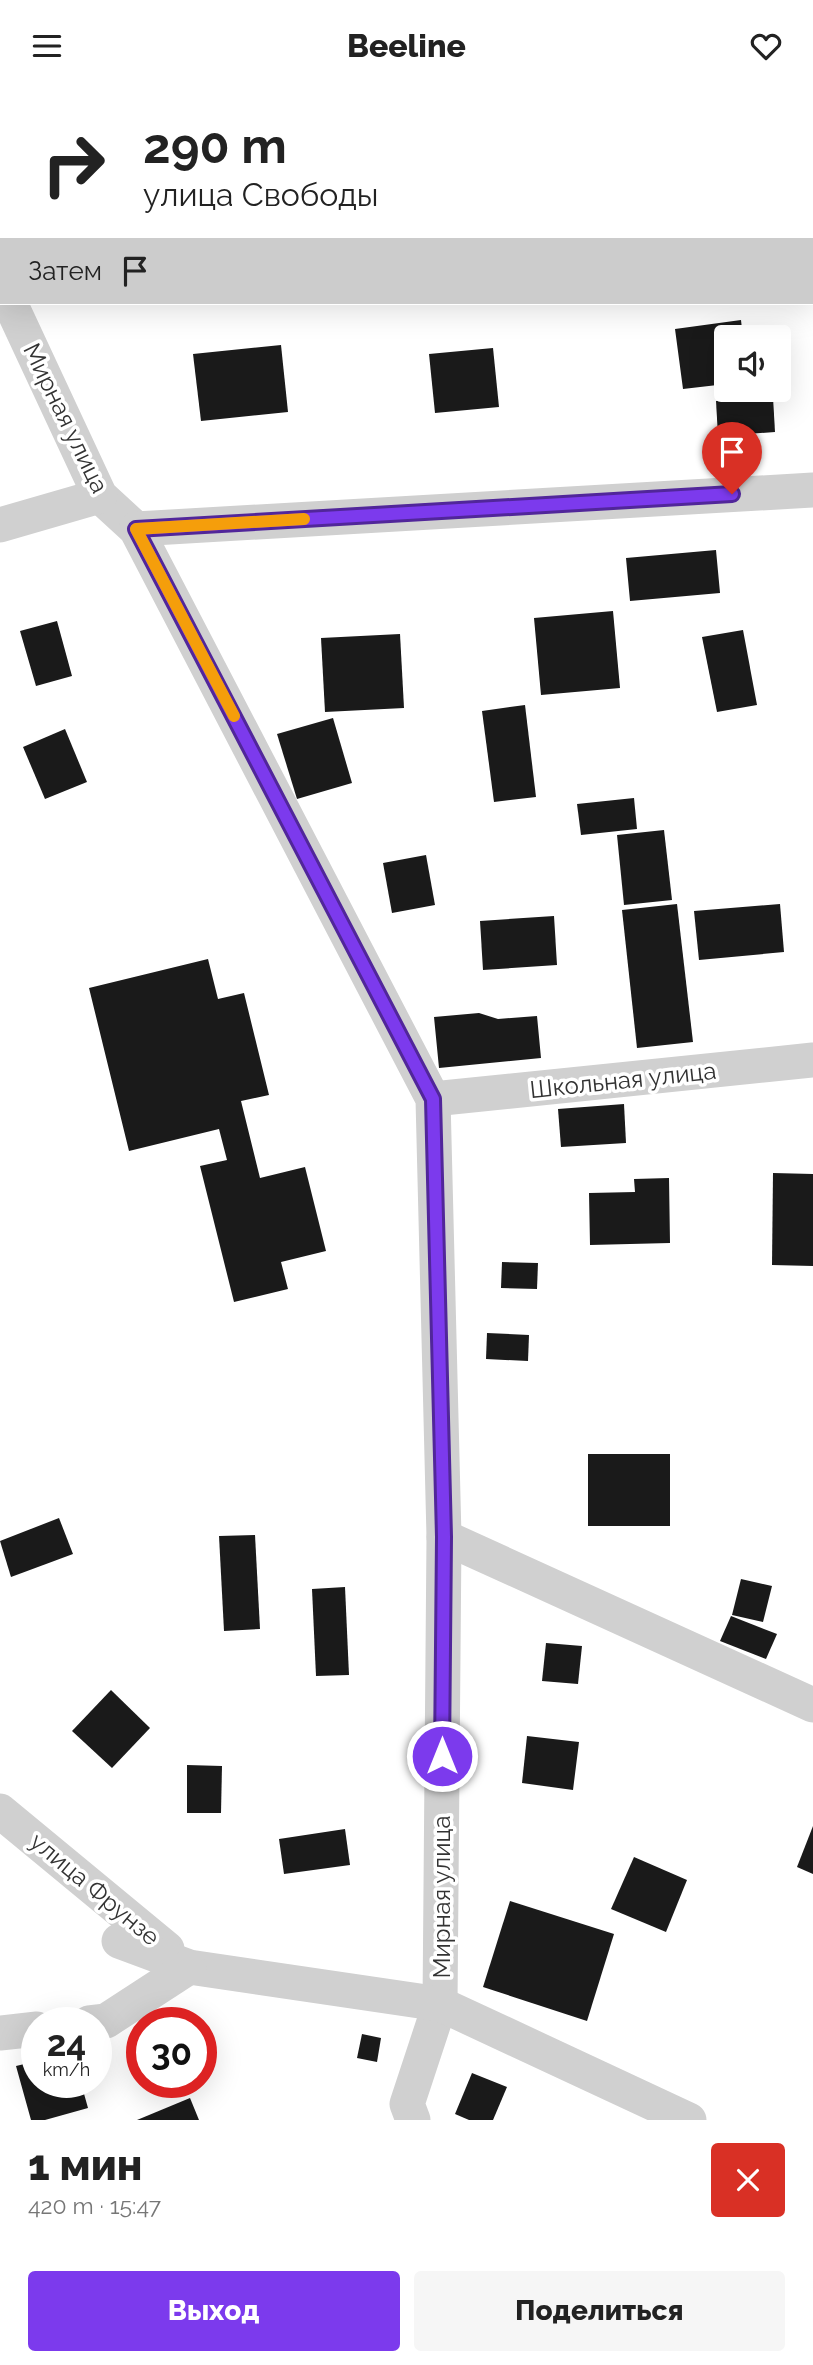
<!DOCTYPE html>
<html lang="ru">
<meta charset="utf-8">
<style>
body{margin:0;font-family:Raleway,sans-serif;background:#f6f6f6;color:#222;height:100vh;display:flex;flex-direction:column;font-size:26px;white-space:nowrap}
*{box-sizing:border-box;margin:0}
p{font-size:23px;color:#767676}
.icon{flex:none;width:38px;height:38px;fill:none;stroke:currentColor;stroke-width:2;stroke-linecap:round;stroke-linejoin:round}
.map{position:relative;height:2029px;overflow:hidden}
.sheet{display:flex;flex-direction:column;background:#fff;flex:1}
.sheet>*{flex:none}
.top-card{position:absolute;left:0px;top:0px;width:814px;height:214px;box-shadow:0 7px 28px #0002;background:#fff;color:#222;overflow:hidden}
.controls{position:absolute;left:714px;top:234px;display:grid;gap:14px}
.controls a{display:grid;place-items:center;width:77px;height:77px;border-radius:7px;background:#fff;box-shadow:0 7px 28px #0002;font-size:35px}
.speed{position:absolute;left:21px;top:1916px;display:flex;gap:14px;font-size:35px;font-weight:700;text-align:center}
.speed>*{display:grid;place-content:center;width:91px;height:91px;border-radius:50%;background:#fff;box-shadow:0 7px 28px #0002;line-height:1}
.speed small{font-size:18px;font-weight:400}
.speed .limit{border:10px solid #d22;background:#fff;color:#111}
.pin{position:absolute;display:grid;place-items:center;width:60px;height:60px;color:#fff;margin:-72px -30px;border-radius:50% 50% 50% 0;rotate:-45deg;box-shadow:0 0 7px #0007}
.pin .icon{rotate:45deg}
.me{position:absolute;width:77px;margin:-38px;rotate:0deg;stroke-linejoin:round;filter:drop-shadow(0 0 5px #0008)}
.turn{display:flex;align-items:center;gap:24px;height:147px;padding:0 28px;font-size:32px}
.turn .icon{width:91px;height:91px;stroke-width:2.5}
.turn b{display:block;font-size:49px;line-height:60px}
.then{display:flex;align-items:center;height:66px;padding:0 28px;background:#0003;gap:14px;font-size:26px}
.round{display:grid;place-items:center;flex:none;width:74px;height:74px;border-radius:7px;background:#f6f6f6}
.head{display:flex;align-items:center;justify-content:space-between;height:119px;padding:0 28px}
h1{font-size:42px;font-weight:800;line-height:52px}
.button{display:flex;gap:14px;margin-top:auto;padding:14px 28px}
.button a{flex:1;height:80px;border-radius:7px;background:#7c3aed;color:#fff;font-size:28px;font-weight:800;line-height:80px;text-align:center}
.button a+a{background:#f6f6f6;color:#222}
header{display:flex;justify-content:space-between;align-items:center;height:91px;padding:0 28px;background:#fff;font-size:32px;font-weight:800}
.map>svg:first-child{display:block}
.building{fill:#1a1a1a}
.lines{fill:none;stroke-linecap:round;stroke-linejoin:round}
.minor{stroke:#d0d0d0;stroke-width:35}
.route-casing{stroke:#51269a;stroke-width:18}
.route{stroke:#7c3aed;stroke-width:12}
.slow{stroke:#f59e0b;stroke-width:12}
.labels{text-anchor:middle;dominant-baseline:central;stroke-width:7;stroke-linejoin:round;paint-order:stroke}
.street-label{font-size:24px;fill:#333;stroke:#fff}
</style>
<header><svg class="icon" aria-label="menu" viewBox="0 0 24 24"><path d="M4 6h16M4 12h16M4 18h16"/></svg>Beeline<svg class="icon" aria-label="heart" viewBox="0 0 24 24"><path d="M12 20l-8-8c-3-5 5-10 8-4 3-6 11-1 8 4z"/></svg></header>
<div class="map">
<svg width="813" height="2029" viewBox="0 0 813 2029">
<rect width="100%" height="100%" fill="#fff"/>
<g class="building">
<polygon points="741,229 743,247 726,247 726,293 683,298 675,238"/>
<polygon points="281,254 288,321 201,330 193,263"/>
<polygon points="493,257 499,316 435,322 429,263"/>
<polygon points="773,306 775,341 718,345 716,310"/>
<polygon points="716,459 720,502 630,510 626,467"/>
<polygon points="613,520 620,597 541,604 534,527"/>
<polygon points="57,530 72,585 36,595 20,540"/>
<polygon points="743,539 757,614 717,621 702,546"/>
<polygon points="400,543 404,617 325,621 321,547"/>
<polygon points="525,614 536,706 494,711 482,620"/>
<polygon points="333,627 352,692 297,708 277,643"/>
<polygon points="65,638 87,691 45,708 23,656"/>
<polygon points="634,707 637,738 581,744 577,713"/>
<polygon points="664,739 672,809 624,814 617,744"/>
<polygon points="426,764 435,814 392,822 383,772"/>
<polygon points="677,813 693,951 637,957 622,819"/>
<polygon points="780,813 784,861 699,869 694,820"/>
<polygon points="554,825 557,874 483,879 480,830"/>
<polygon points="208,868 218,908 244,902 269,1004 241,1010 260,1087 305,1076 326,1160 281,1171 288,1198 234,1211 200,1075 227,1069 219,1038 129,1060 89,897"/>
<polygon points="479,922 498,928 537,925 541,967 439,977 434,926"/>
<polygon points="624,1013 626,1052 561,1056 558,1018"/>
<polygon points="773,1082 813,1083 813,1175 772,1174"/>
<polygon points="669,1087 670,1152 590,1154 589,1102 635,1101 634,1088"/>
<polygon points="502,1171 538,1172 537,1198 501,1197"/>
<polygon points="487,1242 529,1244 528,1270 486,1268"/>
<rect x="588" y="1363" width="82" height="72"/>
<polygon points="59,1427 73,1463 11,1486 0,1450"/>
<polygon points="255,1444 260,1538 224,1540 219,1445"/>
<polygon points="741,1488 772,1495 763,1531 732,1524"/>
<polygon points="345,1496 349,1584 316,1585 312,1498"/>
<polygon points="731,1525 777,1543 766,1568 720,1550"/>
<polygon points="546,1552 582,1555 578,1593 542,1590"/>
<polygon points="111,1599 150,1637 112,1677 72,1640"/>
<polygon points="527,1645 579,1651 573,1699 522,1692"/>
<polygon points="187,1674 222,1675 221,1722 187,1722"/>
<polygon points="813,1735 813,1783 797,1776"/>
<polygon points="345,1738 350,1774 284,1783 279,1748"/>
<polygon points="634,1766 687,1789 666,1841 611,1818"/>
<polygon points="510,1810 614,1843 587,1930 483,1896"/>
<polygon points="362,1943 381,1947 377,1971 357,1967"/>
<polygon points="37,1970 37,1992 81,1992 88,2017 45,2029 31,2029 16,1975"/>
<polygon points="472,1982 507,1996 493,2029 469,2029 455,2023"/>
<polygon points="190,2007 199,2029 137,2029"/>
</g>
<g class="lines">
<g class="minor">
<polyline points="10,212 100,405 136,438 433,1008 444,1446 440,1913 407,2013 413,2029"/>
<polyline points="0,434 100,405"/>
<polyline points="136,438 813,399"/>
<polyline points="433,1008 813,969"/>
<polyline points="444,1446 813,1614"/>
<polyline points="0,1720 167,1858"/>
<polyline points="119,1850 189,1876 440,1913 689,2029"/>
<polyline points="89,1932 106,1930 189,1876"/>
<polyline points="0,1942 37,1938"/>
</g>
</g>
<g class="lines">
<defs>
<polyline id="route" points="442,1665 444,1446 433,1008 136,438 732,403"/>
</defs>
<use href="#route" class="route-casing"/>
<use href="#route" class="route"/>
<polyline class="slow" points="234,625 136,438 304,428"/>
</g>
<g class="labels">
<g class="street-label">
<text transform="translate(66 327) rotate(64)">Мирная улица</text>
<text transform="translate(623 989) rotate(-6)">Школьная улица</text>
<text transform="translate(95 1798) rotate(40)">улица Фрунзе</text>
<text transform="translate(441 1806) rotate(-90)">Мирная улица</text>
</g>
</g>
</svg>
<div class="controls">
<a><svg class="icon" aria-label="sound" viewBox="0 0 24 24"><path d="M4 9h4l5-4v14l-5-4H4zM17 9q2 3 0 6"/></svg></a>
</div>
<div class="speed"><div>24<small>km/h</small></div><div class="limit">30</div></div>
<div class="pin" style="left:732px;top:403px;background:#d93025"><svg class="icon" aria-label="arrive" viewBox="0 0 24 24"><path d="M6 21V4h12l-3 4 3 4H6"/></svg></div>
<svg class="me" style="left:442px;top:1665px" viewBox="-20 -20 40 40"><circle r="17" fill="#7c3aed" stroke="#fff" stroke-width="3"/><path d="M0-11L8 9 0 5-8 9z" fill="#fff"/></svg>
<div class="top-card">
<div class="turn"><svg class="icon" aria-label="right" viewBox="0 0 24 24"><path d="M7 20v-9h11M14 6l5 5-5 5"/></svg><div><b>290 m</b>улица Свободы</div></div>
<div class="then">Затем<svg class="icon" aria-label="arrive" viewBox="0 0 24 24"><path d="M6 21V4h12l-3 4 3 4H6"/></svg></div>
</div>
</div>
<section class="sheet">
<div class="head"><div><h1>1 мин</h1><p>420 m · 15:47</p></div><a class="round" style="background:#d93025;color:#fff"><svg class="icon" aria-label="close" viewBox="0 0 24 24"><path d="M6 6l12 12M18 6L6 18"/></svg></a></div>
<div class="button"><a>Выход</a><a>Поделиться</a></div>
</section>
